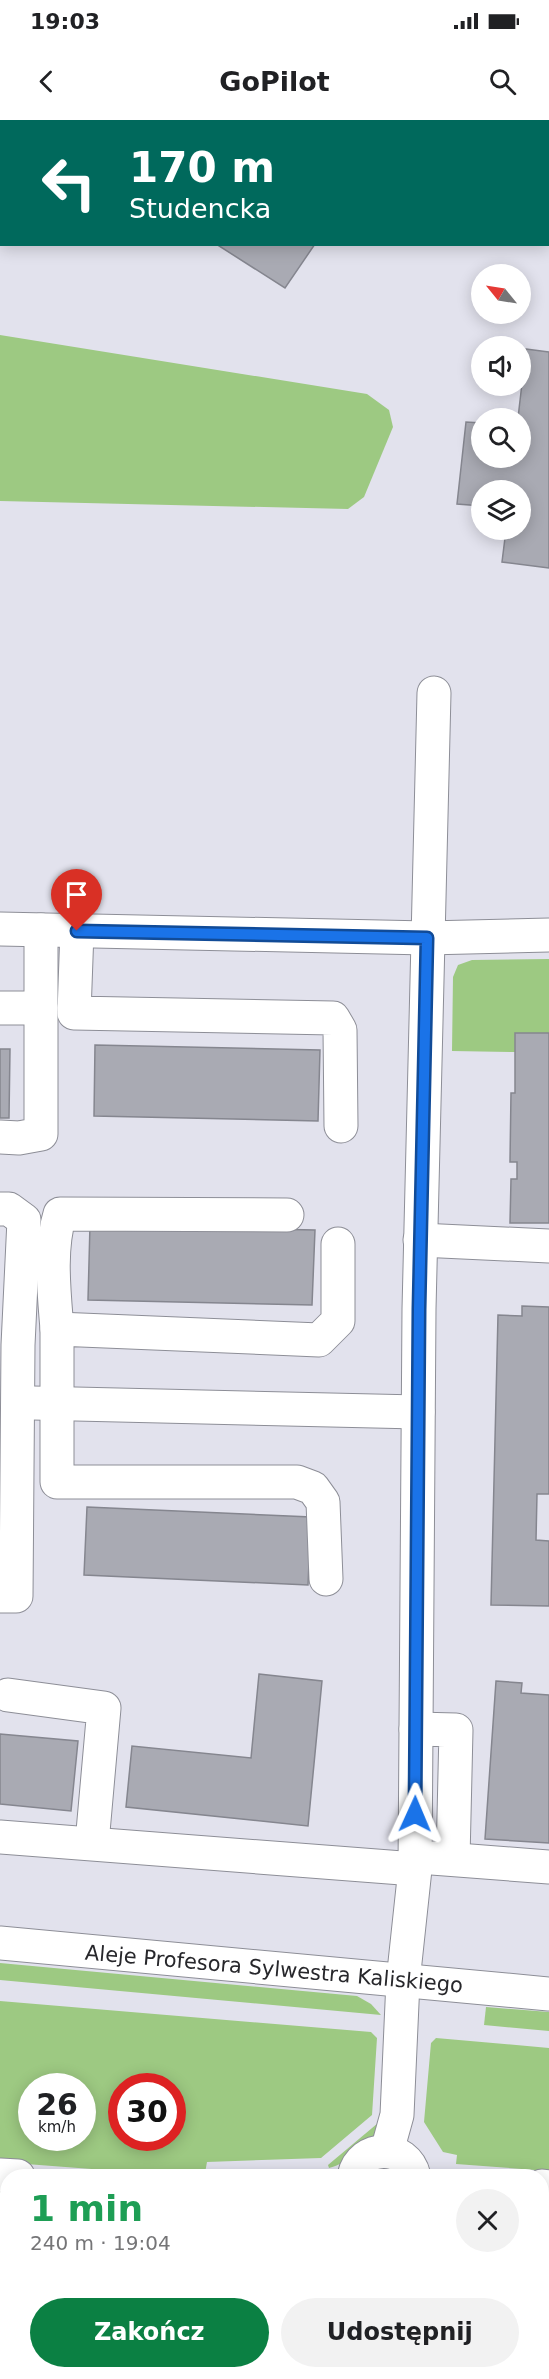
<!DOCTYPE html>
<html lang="pl">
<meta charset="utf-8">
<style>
body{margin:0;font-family:"DejaVu Sans",sans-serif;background:#f2f2f2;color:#202124;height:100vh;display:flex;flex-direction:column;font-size:22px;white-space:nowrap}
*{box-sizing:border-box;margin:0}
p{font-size:20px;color:#757577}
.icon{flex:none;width:33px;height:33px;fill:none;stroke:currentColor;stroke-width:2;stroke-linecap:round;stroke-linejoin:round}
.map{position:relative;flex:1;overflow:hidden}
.panel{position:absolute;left:0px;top:2049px;width:549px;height:210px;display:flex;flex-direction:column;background:#fff;border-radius:24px 24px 0 0;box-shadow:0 3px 15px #0003}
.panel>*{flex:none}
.hud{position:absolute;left:0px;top:0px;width:549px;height:126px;box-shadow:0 3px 15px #0003;background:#00695c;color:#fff;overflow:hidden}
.needle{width:39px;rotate:300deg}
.fabs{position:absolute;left:471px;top:144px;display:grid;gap:12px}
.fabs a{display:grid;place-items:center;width:60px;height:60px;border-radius:50%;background:#fff;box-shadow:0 3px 15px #0003;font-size:30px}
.speed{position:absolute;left:18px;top:1953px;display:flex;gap:12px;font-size:30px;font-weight:700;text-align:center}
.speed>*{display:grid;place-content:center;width:78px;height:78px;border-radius:50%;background:#fff;box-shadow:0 3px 15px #0003;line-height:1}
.speed small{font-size:15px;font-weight:400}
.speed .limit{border:9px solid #d22;background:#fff;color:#111}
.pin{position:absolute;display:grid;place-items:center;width:51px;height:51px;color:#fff;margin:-62px -26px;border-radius:50% 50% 50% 0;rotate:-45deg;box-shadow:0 0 6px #0007}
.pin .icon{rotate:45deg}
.me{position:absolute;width:66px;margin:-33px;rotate:1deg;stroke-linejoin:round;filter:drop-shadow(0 0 4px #0008)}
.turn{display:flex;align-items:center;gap:21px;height:126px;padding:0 30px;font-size:27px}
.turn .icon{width:78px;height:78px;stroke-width:2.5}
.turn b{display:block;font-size:42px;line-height:51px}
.round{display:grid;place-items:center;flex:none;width:63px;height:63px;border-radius:32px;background:#f2f2f2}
.head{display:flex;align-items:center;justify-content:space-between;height:102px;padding:0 30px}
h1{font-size:36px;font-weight:700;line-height:45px;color:#1e9e55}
.button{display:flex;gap:12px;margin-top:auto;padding:12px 30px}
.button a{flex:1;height:69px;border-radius:36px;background:#0b8043;color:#fff;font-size:24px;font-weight:700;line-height:69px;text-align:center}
.button a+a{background:#f2f2f2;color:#202124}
.status{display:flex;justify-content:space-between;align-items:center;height:42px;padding:0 30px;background:#fff;direction:ltr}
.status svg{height:16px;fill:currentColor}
header{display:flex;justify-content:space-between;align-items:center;height:78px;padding:0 30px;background:#fff;font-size:27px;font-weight:700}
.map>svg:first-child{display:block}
.green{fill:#9dc982;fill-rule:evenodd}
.building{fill:#a9aab3;stroke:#85868f;stroke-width:1.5}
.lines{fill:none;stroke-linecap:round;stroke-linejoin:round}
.minor-casing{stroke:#8d8e97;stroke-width:35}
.minor{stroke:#fff;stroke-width:33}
.route-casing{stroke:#114b97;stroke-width:15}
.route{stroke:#1a73e8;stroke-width:10}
.labels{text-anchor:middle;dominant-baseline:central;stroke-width:4.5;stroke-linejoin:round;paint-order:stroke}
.street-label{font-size:21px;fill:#27272b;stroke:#fff}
</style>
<div class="status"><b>19:03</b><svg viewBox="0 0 49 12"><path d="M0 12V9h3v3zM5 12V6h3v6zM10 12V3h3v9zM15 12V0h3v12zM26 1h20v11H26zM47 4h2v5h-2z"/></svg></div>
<header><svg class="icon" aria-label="back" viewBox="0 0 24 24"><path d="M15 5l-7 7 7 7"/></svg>GoPilot<svg class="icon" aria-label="search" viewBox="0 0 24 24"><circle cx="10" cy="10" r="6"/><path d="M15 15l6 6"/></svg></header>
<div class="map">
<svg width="549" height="2259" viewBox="0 0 549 2259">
<rect width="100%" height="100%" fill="#e2e2ed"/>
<g class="green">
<polygon points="0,215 367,274 389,290 393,307 364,377 348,389 0,381"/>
<polygon points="549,839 549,913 516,913 515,932 452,931 453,857 458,845 472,840"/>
<polygon points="0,1843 357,1876 371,1884 381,1895 0,1860"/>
<path d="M 0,1881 L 371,1912 L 377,1918 L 372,1995 L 321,2038 L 207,2042 L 205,2053 L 183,2056 L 0,2042 ZM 32,1966 L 82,1966 L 82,2018 L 32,2018 ZM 122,1966 L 172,1966 L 172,2018 L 122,2018 Z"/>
<polygon points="486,1887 549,1892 549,1911 484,1905"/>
<polygon points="436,1918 549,1928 549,2051 456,2044 457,2035 443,2032 424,2002 431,1923"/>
<path d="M 378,2003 C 378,2023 346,2044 329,2048 L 328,2045 Z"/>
<polygon points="7,2070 8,2252 291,2252 288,2259 0,2259 0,2072"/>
<polygon points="542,2094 549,2095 549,2259 334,2259 337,2252 542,2252"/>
</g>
<g class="building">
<polygon points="0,0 36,0 2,2 2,68"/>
<polygon points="211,0 277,0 279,2 210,2"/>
<polygon points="216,124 315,124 285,168"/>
<polygon points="526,229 549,232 549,448 502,442 506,410 520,410 520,370 482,370 482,386 457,384 466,302 482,303 482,338 520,338 520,298 518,298"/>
<polygon points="515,913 549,913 549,1103 510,1103 511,1059 517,1059 517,1042 510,1042 511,973 515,973"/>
<polygon points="95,925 320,930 318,1001 94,996"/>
<polygon points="0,929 10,929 9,998 0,998"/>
<polygon points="90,1105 315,1110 312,1185 88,1180"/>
<polygon points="522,1186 549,1187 549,1374 537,1374 536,1420 549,1421 549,1486 491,1485 498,1195 522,1196"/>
<polygon points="87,1387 311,1397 308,1465 84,1455"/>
<polygon points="259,1554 322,1561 308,1706 126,1687 132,1626 251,1638"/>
<polygon points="496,1561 522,1563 521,1573 549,1575 549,1723 485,1719"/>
<polygon points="0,1614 78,1621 71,1691 0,1684"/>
<polygon points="0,2094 8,2094 8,2252 171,2252 170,2259 0,2259"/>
</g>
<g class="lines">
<defs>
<g id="minor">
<polyline points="0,809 427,818 549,815"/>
<polyline points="77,811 74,893 333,898 340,910 341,1006"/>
<polyline points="0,888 41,888"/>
<polyline points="0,1017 19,1018 41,1014 41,810"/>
<polyline points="0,1089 9,1089 24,1100 18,1225 16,1476 0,1476"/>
<polyline points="420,1120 549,1126"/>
<path d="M 57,1209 C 54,1172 49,1129 60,1094 L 287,1095"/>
<polyline points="33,1283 418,1292"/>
<polyline points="326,1459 323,1382 313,1368 297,1362 57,1362 57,1209 319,1220 338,1201 338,1124"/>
<polyline points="8,1575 104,1588 92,1723"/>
<polyline points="416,1609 456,1610 453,1739"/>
<polyline points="0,1717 415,1749"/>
<polyline points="432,1738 549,1747"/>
<polyline points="0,1823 549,1874"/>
<polyline points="387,2031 397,1995 403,1861 415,1749 419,1189 434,573"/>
<polyline points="0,2055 18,2056"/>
<path d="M 354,2056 C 361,2024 406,2023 414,2056"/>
<polyline points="542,2066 549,2067"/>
<polyline points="316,2259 319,2252"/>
</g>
</defs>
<use href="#minor" class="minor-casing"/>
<use href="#minor" class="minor"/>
</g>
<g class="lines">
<defs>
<polyline id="route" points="77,811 427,818 419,1189 415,1694"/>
</defs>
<use href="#route" class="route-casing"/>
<use href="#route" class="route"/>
</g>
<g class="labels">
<g class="street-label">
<text transform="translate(274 1849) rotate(5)">Aleje Profesora Sylwestra Kaliskiego</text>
</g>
</g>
</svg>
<div class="fabs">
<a><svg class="needle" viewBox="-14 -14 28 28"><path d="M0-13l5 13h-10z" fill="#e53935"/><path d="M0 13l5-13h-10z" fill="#757577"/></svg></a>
<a><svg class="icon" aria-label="sound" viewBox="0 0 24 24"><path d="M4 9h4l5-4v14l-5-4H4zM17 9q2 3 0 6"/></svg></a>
<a><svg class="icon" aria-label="search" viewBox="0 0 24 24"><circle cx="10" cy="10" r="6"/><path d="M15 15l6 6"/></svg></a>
<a><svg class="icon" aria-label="layers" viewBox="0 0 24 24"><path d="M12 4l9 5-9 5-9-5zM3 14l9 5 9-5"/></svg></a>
</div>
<div class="speed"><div>26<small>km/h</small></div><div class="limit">30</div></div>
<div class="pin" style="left:77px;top:811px;background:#d93025"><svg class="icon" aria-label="arrive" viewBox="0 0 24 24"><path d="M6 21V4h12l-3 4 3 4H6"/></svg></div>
<svg class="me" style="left:415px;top:1694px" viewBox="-20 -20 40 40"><path d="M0-17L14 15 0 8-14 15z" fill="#1a73e8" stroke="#fff" stroke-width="4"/></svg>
<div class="hud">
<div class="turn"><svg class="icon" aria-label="left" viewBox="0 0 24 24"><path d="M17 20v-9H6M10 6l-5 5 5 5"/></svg><div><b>170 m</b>Studencka</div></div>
</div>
<section class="panel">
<div class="head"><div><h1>1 min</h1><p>240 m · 19:04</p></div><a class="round"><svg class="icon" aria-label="close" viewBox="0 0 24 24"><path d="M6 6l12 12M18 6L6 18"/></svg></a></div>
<div class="button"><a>Zakończ</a><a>Udostępnij</a></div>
</section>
</div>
